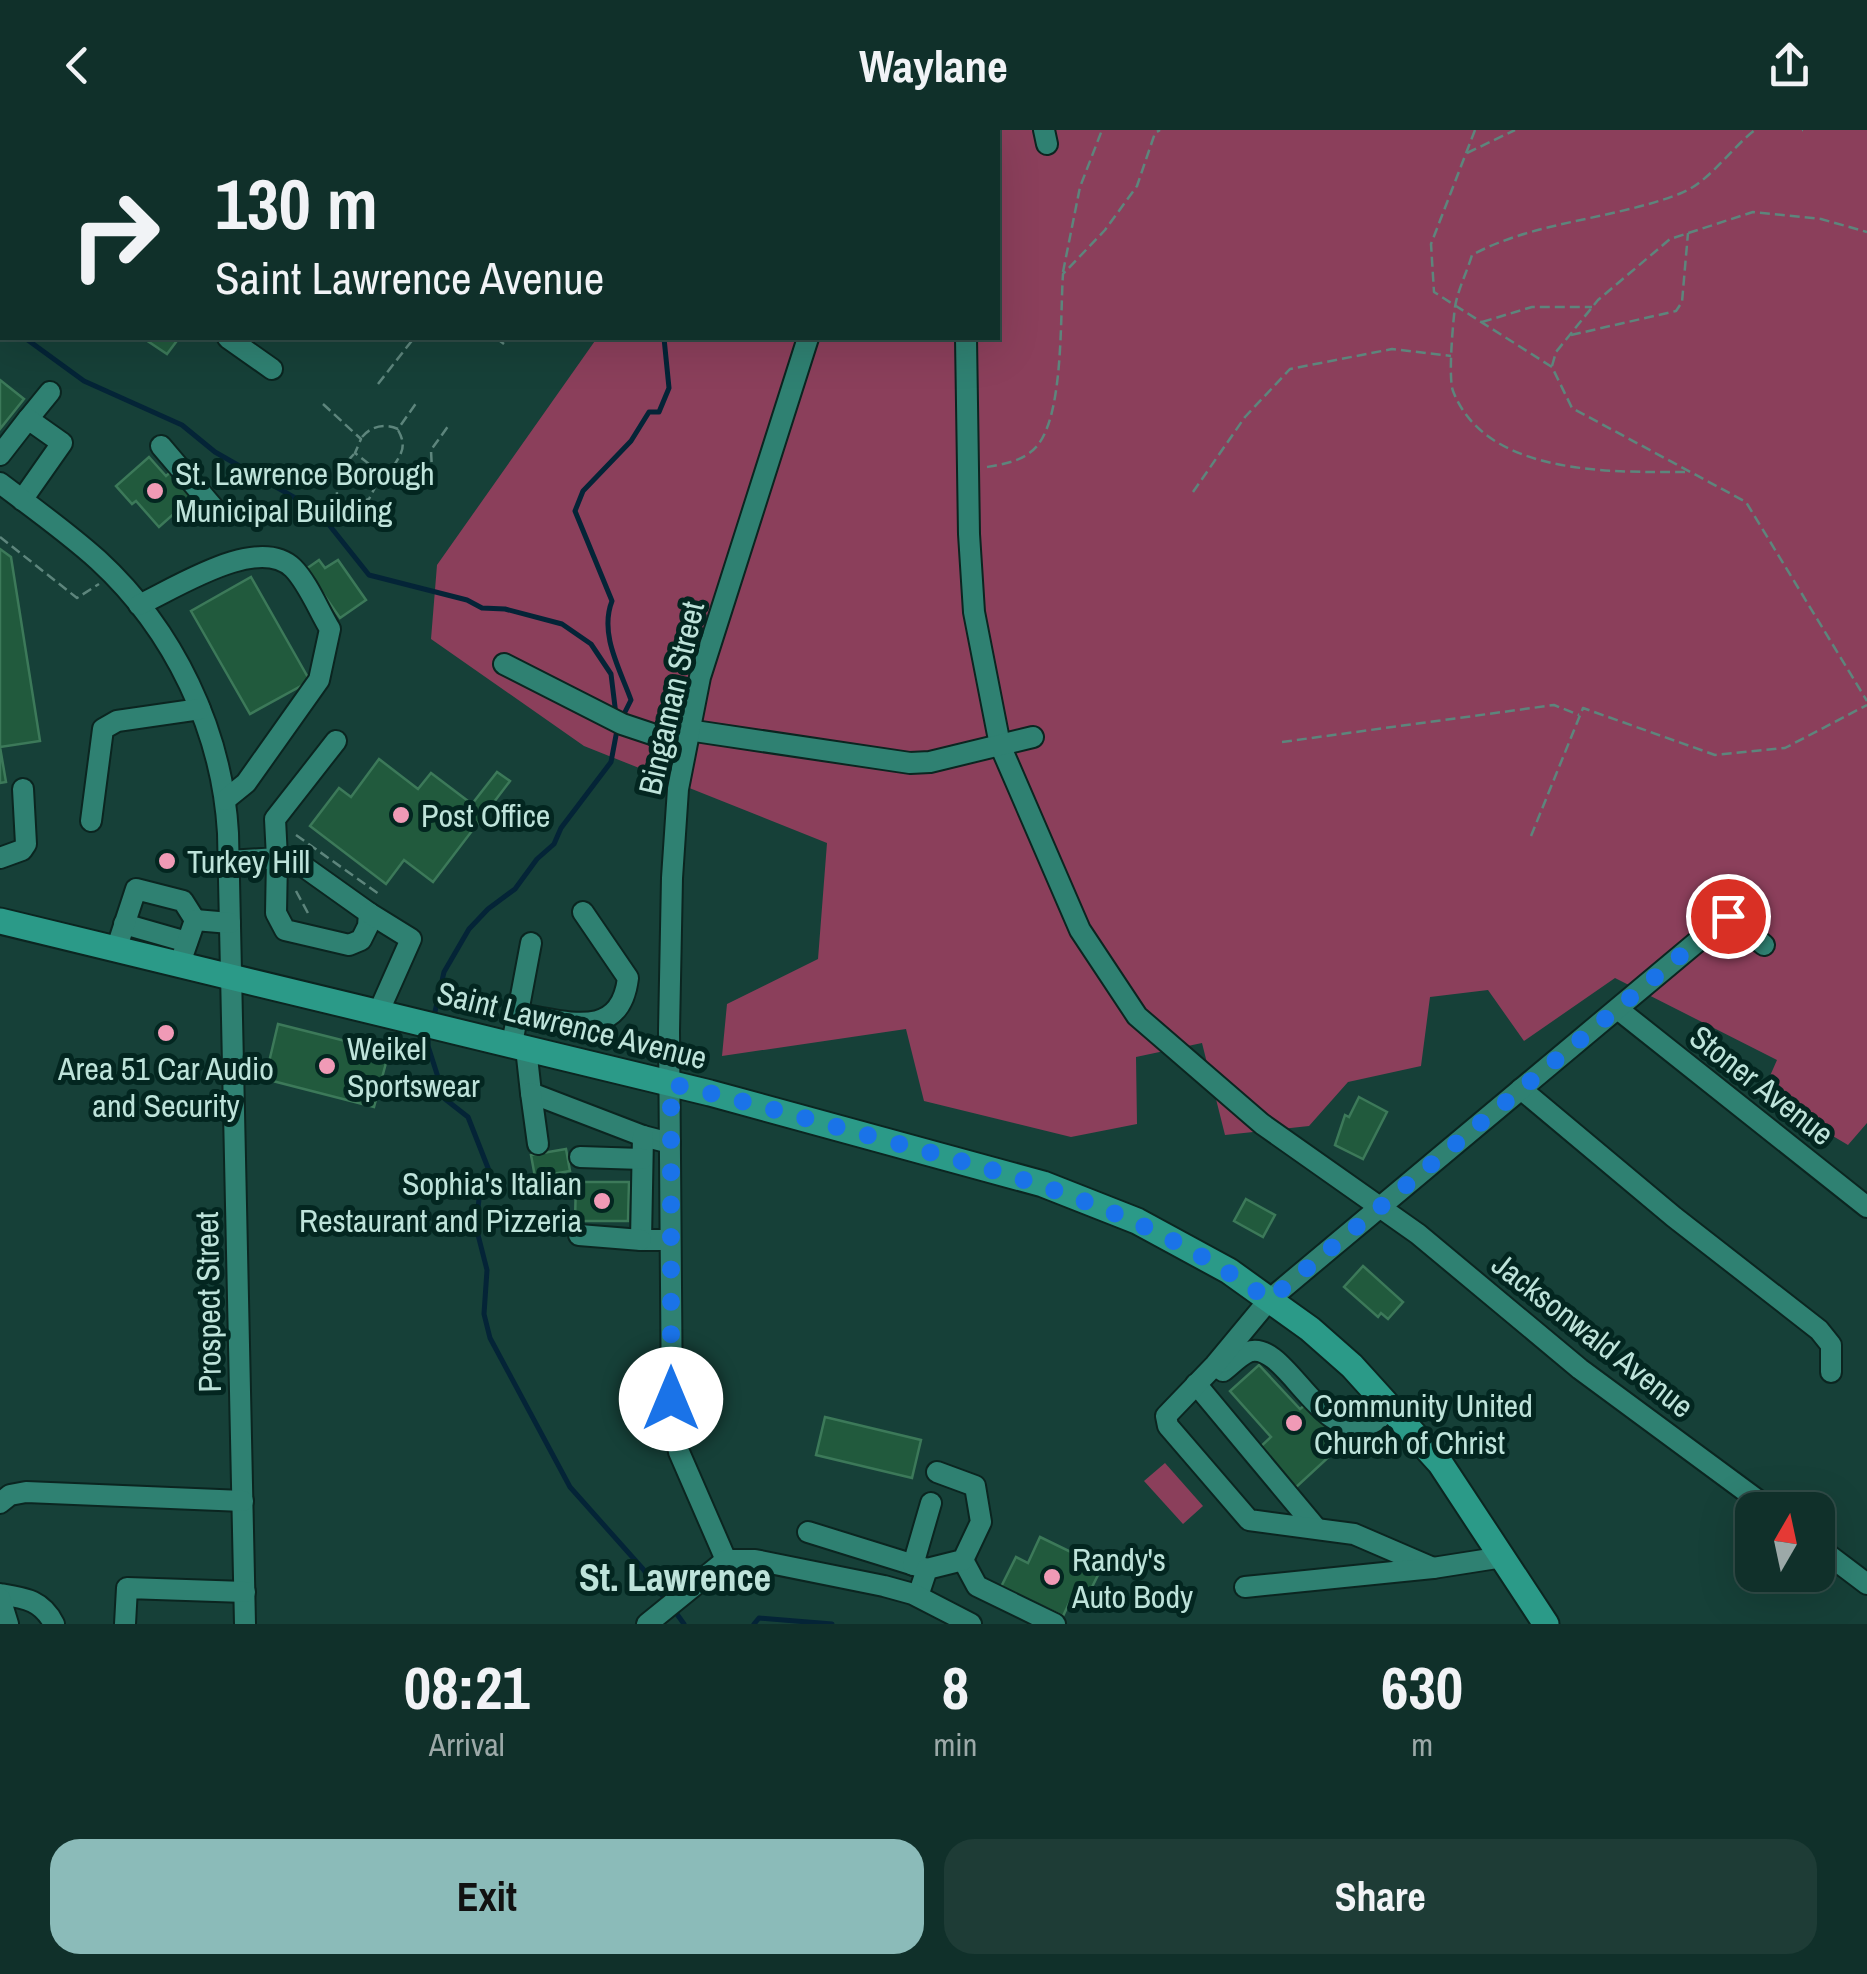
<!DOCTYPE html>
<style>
body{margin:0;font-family:"Archivo Narrow",sans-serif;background:#1e3c36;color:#f1f3f6;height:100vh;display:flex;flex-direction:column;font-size:38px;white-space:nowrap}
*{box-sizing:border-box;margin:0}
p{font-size:32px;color:#9ca9a8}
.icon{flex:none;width:55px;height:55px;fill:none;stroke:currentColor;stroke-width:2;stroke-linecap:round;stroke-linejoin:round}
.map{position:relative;height:1494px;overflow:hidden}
.panel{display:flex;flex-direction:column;background:#10302a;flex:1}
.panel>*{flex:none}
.guide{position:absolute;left:0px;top:0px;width:1000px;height:210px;box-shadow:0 10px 40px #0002,0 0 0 2px #304b47;background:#10302a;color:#f1f3f6;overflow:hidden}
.needle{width:65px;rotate:9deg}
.controls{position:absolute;left:1735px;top:1362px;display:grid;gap:20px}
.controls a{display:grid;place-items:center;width:100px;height:100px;border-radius:20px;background:#10302a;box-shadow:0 10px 40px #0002,0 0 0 2px #304b47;font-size:50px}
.pin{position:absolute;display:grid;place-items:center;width:85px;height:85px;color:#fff;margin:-42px;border:5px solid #fff;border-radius:50%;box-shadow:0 2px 10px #0007}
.me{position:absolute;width:110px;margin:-55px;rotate:0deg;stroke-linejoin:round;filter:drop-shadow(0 0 8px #0008)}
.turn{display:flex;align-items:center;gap:35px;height:210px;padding:0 50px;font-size:45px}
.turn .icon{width:130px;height:130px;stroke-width:2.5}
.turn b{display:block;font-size:70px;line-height:85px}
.eta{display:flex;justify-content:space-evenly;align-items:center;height:170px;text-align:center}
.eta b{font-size:60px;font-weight:700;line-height:70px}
.cta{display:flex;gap:20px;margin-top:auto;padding:20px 50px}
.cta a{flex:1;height:115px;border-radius:30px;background:#8bbbb9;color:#111;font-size:40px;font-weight:700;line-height:115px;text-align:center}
.cta a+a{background:#1e3c36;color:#f1f3f6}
header{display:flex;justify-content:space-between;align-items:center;height:130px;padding:0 50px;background:#10302a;font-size:45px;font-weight:700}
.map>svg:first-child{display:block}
.green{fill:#8b3f5b}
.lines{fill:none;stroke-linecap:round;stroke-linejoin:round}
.stream{stroke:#042437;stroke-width:5}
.building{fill:#215a3d;stroke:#3c7959;stroke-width:2.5}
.minor-casing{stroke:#0b2520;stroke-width:24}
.major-casing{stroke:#0b2520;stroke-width:29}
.path{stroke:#5d857c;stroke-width:2.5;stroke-dasharray:10 5;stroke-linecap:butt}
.minor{stroke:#2f8172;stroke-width:20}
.major{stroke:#2b9a88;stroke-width:25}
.route{stroke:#1a73e8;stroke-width:18;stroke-dasharray:0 32.4}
.poi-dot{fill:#f09ab6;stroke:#032620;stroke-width:4}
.labels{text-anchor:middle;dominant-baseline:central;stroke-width:10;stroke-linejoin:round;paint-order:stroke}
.poi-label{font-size:32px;fill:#bee3da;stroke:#032620;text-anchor:start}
.street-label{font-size:32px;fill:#bee3da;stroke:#032620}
.quarter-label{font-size:38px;font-weight:bold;fill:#bee3da;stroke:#032620}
</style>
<header><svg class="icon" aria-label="back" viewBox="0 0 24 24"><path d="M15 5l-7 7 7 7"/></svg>Waylane<svg class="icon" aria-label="share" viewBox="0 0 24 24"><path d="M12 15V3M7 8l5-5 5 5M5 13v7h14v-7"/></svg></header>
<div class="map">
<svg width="1867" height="1494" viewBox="0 0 1867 1494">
<rect width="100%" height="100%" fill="#164038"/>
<g class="green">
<polygon points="316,0 643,0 313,2"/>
<polygon points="747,0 1867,0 1867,993 1848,1015 1762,964 1777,930 1615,848 1524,911 1488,860 1430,867 1421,936 1348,952 1309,996 1225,1005 1202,913 1136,927 1137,994 1071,1007 924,971 906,899 722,926 727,874 818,829 827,713 584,616 431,509 437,435 597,208 998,208 998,2 746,2"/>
<polygon points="1165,1333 1203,1376 1183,1394 1144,1351"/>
</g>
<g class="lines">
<g class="stream">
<polyline points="0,186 2,188"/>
<polyline points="25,208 84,251 182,295 215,322 318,381 369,445 467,470 482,478 505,479 562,494 591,514 611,544 616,585"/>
<path d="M 621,590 L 631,570 C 620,539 599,504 612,471 L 575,381 L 583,361 L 631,311 L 649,282 L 659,282 L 669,258 L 664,208"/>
<polyline points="434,886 444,842 469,799 488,779 515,759 537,729 554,714 561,698 611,632 617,600"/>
<polyline points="428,905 428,916 445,969 468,987 490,1043 479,1069 476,1097 487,1140 484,1184 490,1208 570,1357 643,1439 667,1472"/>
<polyline points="674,1480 684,1494"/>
<polyline points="754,1494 759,1488 832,1494"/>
</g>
</g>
<g class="building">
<polygon points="143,208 179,208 167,224"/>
<polygon points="0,250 24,269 0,299"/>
<polygon points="149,327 166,346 173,340 195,365 159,397 136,371 132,374 116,356"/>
<polygon points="0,419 11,427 40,611 0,617 6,652 0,653"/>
<polygon points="319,430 325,438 338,430 366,470 340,488 306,439"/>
<polygon points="251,447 310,551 250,584 191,481"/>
<polygon points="379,629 418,659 431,643 472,674 497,642 510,651 433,752 404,730 386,754 310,696 339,658 351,667"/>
<polygon points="278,894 389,922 374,977 265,949"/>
<polygon points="1359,967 1387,982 1363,1029 1335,1015 1345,985 1349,987"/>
<polygon points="566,1019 570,1041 535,1047 531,1025"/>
<polygon points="576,1052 629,1052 628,1091 575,1091"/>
<polygon points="1246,1069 1275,1085 1263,1107 1234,1091"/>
<polygon points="1363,1136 1403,1172 1388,1189 1381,1183 1378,1187 1344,1157"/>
<polygon points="1259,1235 1300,1279 1309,1272 1346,1311 1293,1360 1258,1319 1271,1307 1230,1261"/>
<polygon points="825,1287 921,1310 912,1348 816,1325"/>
<polygon points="1040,1407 1102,1437 1085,1471 1073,1465 1063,1486 1001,1457 1016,1427 1028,1433"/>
</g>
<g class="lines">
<defs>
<g id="minor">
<polyline points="1044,0 1047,14"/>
<polyline points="217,2 220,0"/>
<polyline points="870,2 870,0"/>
<polyline points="960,2 961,0"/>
<polyline points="0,65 2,65"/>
<polyline points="228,208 272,239"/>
<polyline points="966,208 969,404 974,482 1000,615 1080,800 1137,886 1262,994 1418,1104 1580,1239 1771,1380"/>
<polyline points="28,289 50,262"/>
<polyline points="161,316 218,383"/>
<polyline points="0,325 28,289 62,313 22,370"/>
<path d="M 0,353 C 33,378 67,402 98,430 C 174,500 222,600 228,703 L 245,1494"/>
<path d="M 139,475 C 176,458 258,404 293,438 C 308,453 319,481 330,499 L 319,550 L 246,653 L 225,670"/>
<polyline points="504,534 622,594 685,615"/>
<polyline points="688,600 910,633 930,632 1033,607"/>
<polyline points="91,691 103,599 117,591 200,579"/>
<polyline points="0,728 22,720 26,714 23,659"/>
<polygon points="277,728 296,731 369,783 368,796 361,810 349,815 285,800 276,783"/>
<polyline points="228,731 277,728 275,689 336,611"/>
<polyline points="369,783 411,809 379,881"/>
<polyline points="124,794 187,812"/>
<polyline points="116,820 136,759 183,771 195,790"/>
<polyline points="179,836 195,790 230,793"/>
<polyline points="1619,880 1867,1077"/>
<path d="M 517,884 C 564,890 620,913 628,848 L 583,782"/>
<polyline points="512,914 531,813"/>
<polyline points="526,918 531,963 643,1006 670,1013"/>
<polyline points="1521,959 1674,1087 1819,1200 1831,1215 1831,1242"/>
<polyline points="531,963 538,1014"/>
<polyline points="643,1006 641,1110 670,1110"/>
<polyline points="580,1027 642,1029"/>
<polyline points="579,1105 641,1110"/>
<path d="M 1217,1236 L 1223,1241 C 1230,1236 1239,1226 1248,1222 C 1284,1208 1319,1311 1367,1295 C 1377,1292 1385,1283 1392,1276"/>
<polyline points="1196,1254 1316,1398"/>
<polyline points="0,1373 10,1365 26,1362 243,1371"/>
<polyline points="808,1402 927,1439"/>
<polyline points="1818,1417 1867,1454"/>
<polyline points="726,1430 679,1322 672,1283 669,901 672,748 678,659 700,547 808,208"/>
<polyline points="963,1430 977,1456 1055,1494"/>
<polyline points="913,1435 931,1373"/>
<polyline points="1433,1438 1354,1404 1249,1390 1168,1296 1166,1286 1215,1235 1269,1170 1728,786 1764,815"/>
<polyline points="1245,1457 1433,1438 1503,1427"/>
<path d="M 0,1464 C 25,1468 42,1470 54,1494"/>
<polyline points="918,1466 927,1439 963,1430 981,1392 975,1356 937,1342"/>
<polyline points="0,1468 8,1494"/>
<polyline points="125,1494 127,1458 245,1462"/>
<polyline points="647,1494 726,1430 755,1430 884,1456 913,1464 971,1494"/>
</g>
<polyline id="major" points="0,791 710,963 1043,1054 1137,1091 1229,1141 1310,1199 1352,1236 1440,1333 1546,1494"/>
</defs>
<use href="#minor" class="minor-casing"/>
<use href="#major" class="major-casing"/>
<g class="path">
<polyline points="1475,0 1431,114 1434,162 1552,237 1572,278 1746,372 1867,571"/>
<polyline points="1802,0 1803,0"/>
<polyline points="1467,23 1515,0"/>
<polyline points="1063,142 1080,57 1102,0"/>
<polyline points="1482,192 1532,177 1592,177"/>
<polyline points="1571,205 1676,181 1682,172 1688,103"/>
<polyline points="496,208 504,214 508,208 517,208"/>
<polyline points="1552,236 1556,222 1598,170 1670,109 1753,82 1821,89 1867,102"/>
<polyline points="378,254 414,208"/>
<polyline points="323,274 361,309 355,323 382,344 392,338 399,342"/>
<path d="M 362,307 C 371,296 385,293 398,299 L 417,272"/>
<path d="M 354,324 L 336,344 L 337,365 C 348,375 356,374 369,369 L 382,344"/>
<path d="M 393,337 C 402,323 407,316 398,300"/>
<path d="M 987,337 C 1005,334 1024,331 1037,316 C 1064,284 1060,186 1063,144 L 1105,100 L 1137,56 L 1155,3 L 1160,0"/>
<path d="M 1685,342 C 1611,342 1486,346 1453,261 C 1448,248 1453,192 1455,177 C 1458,159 1467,142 1472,125 C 1535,91 1611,90 1679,64 C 1709,53 1730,19 1755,0"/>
<polyline points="420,358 432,342 431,320 449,295"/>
<polyline points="1193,362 1245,287 1290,239 1392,219 1451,226"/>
<polyline points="0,407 77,468 99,454"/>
<polyline points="1282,612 1554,575 1579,585"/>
<polyline points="296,705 379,764"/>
<polyline points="1531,706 1583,578 1715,625 1785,618 1867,575"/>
<polyline points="296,761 309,785"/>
</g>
<use href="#minor" class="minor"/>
<use href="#major" class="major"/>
</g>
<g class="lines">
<path class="route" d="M 671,1269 L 671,954 C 743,970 814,991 885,1010 C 1028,1049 1146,1081 1269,1170 L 1728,786"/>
</g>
<g class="poi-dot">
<circle cx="155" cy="361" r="10"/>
<circle cx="401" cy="685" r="10"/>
<circle cx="167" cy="731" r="10"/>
<circle cx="166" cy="903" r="10"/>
<circle cx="327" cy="936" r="10"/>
<circle cx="602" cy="1071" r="10"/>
<circle cx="1294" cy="1293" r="10"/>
<circle cx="1052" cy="1447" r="10"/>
</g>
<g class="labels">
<g class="poi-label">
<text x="175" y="343">St. Lawrence Borough<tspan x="175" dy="37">Municipal Building</tspan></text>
<text x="421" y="685">Post Office</text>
<text x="187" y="731">Turkey Hill</text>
<text x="347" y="918">Weikel<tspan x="347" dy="37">Sportswear</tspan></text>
<text x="166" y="938" text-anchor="middle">Area 51 Car Audio<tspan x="166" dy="37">and Security</tspan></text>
<text x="582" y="1053" text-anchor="end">Sophia's Italian<tspan x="582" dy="37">Restaurant and Pizzeria</tspan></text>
<text x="1314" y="1275">Community United<tspan x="1314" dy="37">Church of Christ</tspan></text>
<text x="1072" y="1429">Randy's<tspan x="1072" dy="37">Auto Body</tspan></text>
</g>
<g class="street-label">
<text transform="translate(671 568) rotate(-77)">Bingaman Street</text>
<text transform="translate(572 895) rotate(14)">Saint Lawrence Avenue</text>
<text transform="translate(1762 955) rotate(38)">Stoner Avenue</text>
<text transform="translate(208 1172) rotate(-91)">Prospect Street</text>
<text transform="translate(1593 1205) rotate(38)">Jacksonwald Avenue</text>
</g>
<g class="quarter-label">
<text x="675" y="1447">St. Lawrence</text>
</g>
</g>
</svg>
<div class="controls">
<a><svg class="needle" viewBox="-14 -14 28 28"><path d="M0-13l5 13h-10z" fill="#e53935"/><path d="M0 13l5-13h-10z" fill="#9ca9a8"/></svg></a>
</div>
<div class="pin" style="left:1728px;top:786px;background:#d93025"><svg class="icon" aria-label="arrive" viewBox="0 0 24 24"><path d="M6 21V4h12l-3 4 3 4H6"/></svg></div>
<svg class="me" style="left:671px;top:1269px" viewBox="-20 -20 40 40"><circle r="19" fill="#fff"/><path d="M0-13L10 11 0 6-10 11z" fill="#1a73e8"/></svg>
<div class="guide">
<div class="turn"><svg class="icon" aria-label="right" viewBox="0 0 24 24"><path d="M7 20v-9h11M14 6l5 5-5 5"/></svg><div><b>130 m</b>Saint Lawrence Avenue</div></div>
</div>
</div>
<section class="panel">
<div class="eta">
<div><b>08:21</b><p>Arrival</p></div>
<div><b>8</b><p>min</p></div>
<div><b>630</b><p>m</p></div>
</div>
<div class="cta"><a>Exit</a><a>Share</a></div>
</section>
